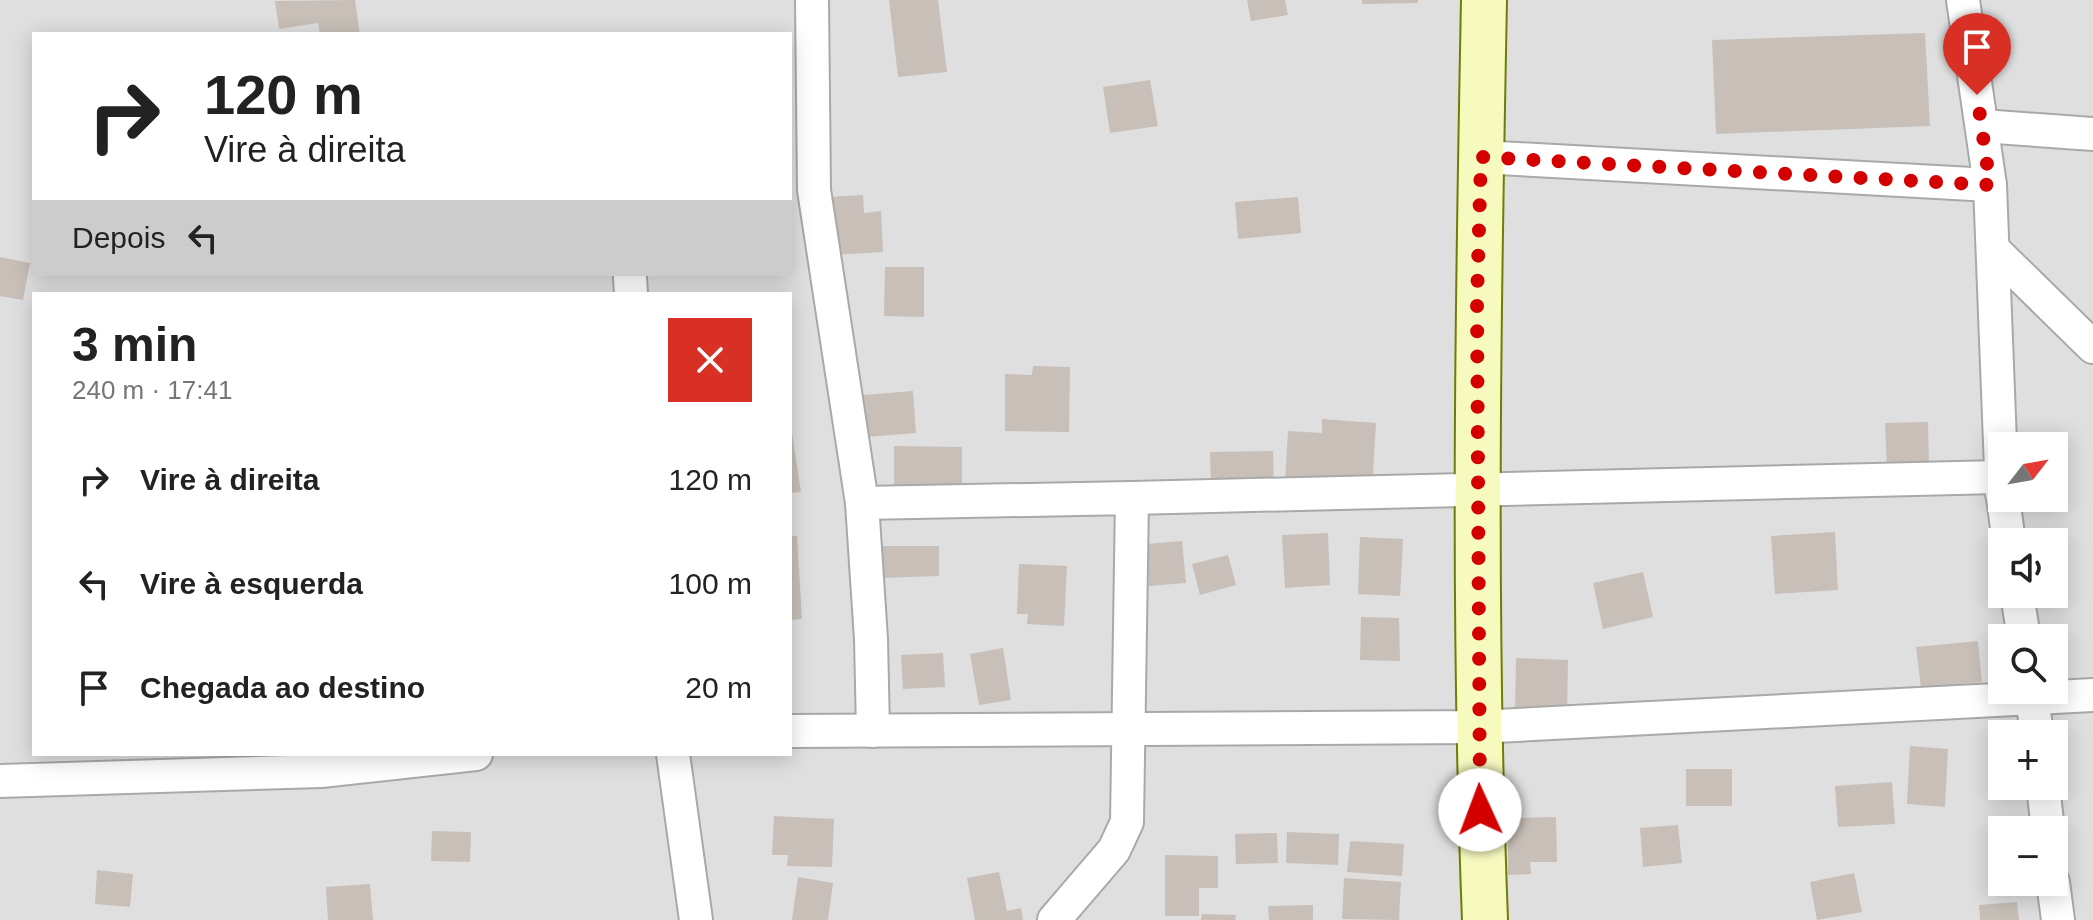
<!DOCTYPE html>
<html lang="pt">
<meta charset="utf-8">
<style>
body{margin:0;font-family:Arial,sans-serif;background:#f6f6f6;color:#222;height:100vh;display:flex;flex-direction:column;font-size:30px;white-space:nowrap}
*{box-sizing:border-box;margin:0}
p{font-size:26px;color:#767676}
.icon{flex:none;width:44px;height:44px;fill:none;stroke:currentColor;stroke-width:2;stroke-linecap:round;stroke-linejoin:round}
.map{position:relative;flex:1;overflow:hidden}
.details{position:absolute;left:32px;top:292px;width:760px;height:464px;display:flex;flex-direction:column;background:#fff;border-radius:0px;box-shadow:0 4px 20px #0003}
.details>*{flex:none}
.guide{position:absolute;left:32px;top:32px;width:760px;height:244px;border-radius:0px;box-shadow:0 4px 20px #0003;background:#fff;color:#222;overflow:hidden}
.needle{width:52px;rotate:59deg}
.buttons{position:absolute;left:1988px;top:432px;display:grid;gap:16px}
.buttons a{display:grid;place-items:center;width:80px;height:80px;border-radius:0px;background:#fff;box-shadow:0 4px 20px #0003;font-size:40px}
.pin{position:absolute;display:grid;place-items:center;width:68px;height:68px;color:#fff;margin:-82px -34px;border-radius:50% 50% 50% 0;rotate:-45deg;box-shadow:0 0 8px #0007}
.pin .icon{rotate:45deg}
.me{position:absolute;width:88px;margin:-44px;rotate:358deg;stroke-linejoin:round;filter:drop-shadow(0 0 6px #0008)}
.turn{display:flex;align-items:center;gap:28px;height:168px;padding:0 40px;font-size:36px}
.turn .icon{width:104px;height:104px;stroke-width:2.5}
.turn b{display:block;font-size:56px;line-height:68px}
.then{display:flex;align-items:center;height:76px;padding:0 40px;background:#0003;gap:16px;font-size:30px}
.round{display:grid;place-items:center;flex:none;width:84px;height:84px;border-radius:0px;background:#f6f6f6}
.head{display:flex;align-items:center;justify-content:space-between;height:136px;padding:0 40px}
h1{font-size:48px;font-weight:700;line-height:60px}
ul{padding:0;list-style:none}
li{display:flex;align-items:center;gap:24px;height:104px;padding:0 40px}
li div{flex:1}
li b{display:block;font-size:30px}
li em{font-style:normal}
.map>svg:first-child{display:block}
.residential{fill:#e0dfdf;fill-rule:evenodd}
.building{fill:#c7bfb8}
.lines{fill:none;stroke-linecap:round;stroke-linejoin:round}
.street-casing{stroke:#a9a9a9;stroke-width:36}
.secondary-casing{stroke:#707d05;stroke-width:48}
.street{stroke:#fff;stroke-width:32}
.secondary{stroke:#f7fabf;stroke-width:44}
.route{stroke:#d40000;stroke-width:14;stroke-dasharray:0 25.2}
</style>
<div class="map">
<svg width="2093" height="920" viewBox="0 0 2093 920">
<rect width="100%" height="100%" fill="#f2efe9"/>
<path class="residential" d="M 0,0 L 2093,0 L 2093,920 L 0,920 ZM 34,34 L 790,34 L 790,274 L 34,274 ZM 34,294 L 790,294 L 790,754 L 34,754 ZM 2002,446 L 2054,446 L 2054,498 L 2002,498 ZM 2002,542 L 2054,542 L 2054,594 L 2002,594 ZM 2002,638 L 2054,638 L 2054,690 L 2002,690 ZM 2002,734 L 2054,734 L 2054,786 L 2002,786 ZM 2002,830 L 2054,830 L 2054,882 L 2002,882 Z"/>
<g class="building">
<polygon points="355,0 360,34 320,34 318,23 279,29 275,1"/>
<polygon points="889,0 938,0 947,72 898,77"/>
<polygon points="1247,0 1285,0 1288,15 1251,21"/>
<polygon points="1362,0 1418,0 1418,3 1362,4"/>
<polygon points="1925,33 1930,126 1716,134 1712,40"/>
<polygon points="1150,80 1158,126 1110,133 1103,87"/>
<polygon points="863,195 864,213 881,211 883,252 831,255 828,197"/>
<polygon points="1298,197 1301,233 1238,239 1235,202"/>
<polygon points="0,257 30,263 23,300 0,296"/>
<polygon points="885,267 924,267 924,317 884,316"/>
<polygon points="1033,366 1070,367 1069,432 1005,431 1005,374 1032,375"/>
<polygon points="913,391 916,433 866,437 863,395"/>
<polygon points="1322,419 1376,423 1372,490 1285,484 1288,431 1322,433"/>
<polygon points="790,420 801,492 790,493"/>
<polygon points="1928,422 1929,466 1887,469 1885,423"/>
<polygon points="894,446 962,447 962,487 894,487"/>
<polygon points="1273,451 1274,489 1211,490 1210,452"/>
<polygon points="1835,532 1838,590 1775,594 1771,536"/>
<polygon points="1328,533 1330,585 1285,588 1282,535"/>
<polygon points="790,536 797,536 802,619 790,620"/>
<polygon points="1360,537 1403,539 1400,596 1358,594"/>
<polygon points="1182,541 1186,583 1149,586 1146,544"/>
<polygon points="881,546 939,546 939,576 881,578"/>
<polygon points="1228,555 1236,585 1200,595 1192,564"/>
<polygon points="1019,564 1067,566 1064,626 1027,624 1028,614 1017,614"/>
<polygon points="1643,572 1653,617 1603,629 1593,583"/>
<polygon points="1361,617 1399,618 1400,661 1360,660"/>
<polygon points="1978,641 1982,682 1921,688 1916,647"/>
<polygon points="1003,648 1011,700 979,705 970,654"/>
<polygon points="943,653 945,687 903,689 901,655"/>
<polygon points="1516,658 1568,660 1567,714 1515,712"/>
<polygon points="1910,746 1948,749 1945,807 1907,804"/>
<rect x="1686" y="769" width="46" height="37"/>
<polygon points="1892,782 1895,824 1838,827 1835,786"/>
<polygon points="774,816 834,819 832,867 787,866 788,855 772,855"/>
<polygon points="1556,817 1557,862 1530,862 1531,874 1508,875 1508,818"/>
<polygon points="1678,825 1682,863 1643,867 1640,828"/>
<polygon points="432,831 471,832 470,862 431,861"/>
<polygon points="1287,832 1339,834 1338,865 1286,863"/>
<polygon points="1277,833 1278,863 1236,864 1235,834"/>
<polygon points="1350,841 1404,844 1402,876 1347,872"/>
<polygon points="1165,855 1218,856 1218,888 1199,888 1199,916 1165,916"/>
<polygon points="97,870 133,874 130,907 95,904"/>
<polygon points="999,872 1007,911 1021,908 1023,920 975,920 967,878"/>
<polygon points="1854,873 1862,912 1817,920 1810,882"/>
<polygon points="798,877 833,883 828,920 792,920"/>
<polygon points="1344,878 1401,882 1399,920 1342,919"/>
<polygon points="370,884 373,920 328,920 326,887"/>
<polygon points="2017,902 2019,920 1980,920 1979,905"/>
<polygon points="1313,905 1313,920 1269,920 1268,906"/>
<polygon points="1202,914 1236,915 1235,920 1201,920"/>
</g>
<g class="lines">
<defs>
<g id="street">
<polyline points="812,0 814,190 862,503 871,639 873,731"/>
<polyline points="1963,0 1990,185 2002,494"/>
<polyline points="1982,126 2093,134"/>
<polyline points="1481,157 1990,185"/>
<polyline points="1995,251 2093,347"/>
<polyline points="630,277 631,294"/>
<polyline points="1132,498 1999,477"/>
<polyline points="2003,498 2009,542"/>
<polyline points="862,503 1132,498 1127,822 1114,850 1054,920"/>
<polyline points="2017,594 2024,638"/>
<polyline points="2031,690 2037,734"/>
<polyline points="790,731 1477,727 2093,695"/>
<polyline points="673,754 696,920"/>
<polyline points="0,781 321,771 476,754"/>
<polyline points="2043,786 2048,830"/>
<polyline points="2053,882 2058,920"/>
</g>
<path id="secondary" d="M 1484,0 C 1478,307 1473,613 1485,920"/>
</defs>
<use href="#street" class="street-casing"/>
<use href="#secondary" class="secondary-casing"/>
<use href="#street" class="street"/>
<use href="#secondary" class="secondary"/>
</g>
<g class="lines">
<polyline class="route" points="1480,810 1477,301 1481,157 1990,185 1977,95"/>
</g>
</svg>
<div class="buttons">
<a><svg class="needle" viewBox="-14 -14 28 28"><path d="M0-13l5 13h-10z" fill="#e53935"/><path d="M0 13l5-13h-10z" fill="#767676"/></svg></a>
<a><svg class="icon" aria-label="sound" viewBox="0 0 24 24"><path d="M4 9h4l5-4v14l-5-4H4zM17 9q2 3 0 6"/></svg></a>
<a><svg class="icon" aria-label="search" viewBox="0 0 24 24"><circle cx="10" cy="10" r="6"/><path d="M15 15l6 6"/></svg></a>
<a>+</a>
<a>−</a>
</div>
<div class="pin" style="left:1977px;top:95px;background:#d93025"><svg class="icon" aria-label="arrive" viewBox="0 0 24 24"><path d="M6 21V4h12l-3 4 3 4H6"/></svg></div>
<svg class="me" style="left:1480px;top:810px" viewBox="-20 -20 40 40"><circle r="19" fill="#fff"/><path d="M0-13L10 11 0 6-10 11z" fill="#d40000"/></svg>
<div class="guide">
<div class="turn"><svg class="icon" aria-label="right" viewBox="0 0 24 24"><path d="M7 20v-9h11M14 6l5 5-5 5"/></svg><div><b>120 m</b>Vire à direita</div></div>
<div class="then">Depois<svg class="icon" aria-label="left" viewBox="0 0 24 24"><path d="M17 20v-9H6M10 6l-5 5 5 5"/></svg></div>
</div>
<section class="details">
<div class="head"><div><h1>3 min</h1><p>240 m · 17:41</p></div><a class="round" style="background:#d93025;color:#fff"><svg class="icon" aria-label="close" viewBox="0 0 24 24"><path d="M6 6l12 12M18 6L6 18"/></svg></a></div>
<ul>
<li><svg class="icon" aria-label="right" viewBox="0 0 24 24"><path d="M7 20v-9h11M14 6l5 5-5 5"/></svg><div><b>Vire à direita</b></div><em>120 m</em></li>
<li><svg class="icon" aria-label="left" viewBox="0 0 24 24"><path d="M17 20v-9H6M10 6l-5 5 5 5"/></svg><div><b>Vire à esquerda</b></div><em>100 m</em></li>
<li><svg class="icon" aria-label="arrive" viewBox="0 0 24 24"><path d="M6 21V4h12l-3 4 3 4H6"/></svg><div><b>Chegada ao destino</b></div><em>20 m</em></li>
</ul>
</section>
</div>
